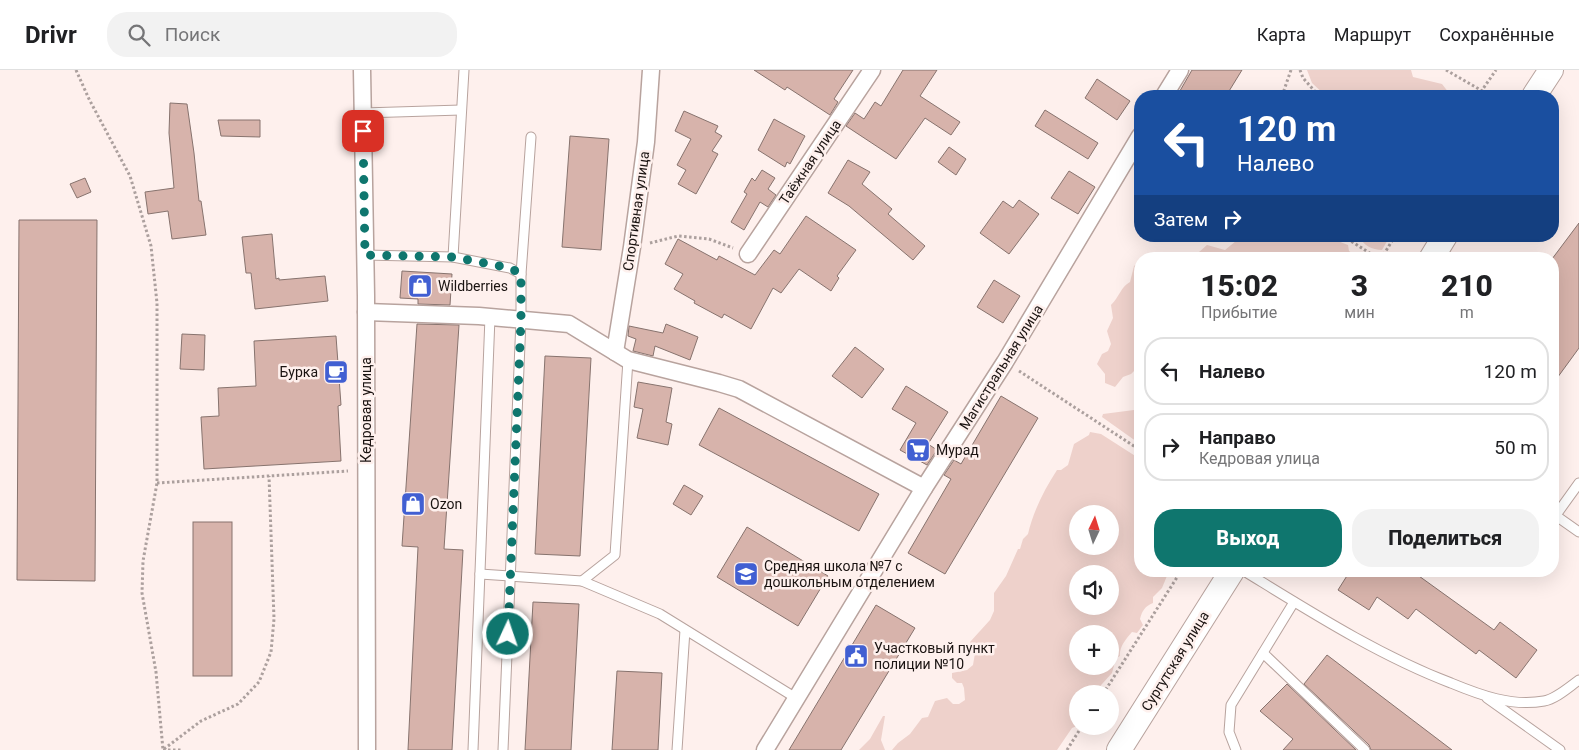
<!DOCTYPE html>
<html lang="ru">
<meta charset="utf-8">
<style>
body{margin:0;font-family:Roboto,sans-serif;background:#f2f2f2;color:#202124;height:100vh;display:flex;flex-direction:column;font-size:19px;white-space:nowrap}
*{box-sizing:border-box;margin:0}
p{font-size:16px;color:#757577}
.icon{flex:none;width:28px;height:28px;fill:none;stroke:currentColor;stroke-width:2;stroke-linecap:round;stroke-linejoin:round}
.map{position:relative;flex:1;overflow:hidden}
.drawer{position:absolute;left:1134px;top:182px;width:425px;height:325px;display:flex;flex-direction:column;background:#fff;border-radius:20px;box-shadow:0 5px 20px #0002}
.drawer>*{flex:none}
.hud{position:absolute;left:1134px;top:20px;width:425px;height:152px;border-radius:20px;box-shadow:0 5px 20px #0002;background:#1a4fa0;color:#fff;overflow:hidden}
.needle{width:32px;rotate:4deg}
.fabs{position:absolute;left:1069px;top:435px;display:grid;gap:10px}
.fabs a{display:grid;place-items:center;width:50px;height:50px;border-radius:50%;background:#fff;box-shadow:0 5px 20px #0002;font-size:25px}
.pin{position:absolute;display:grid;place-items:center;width:42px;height:42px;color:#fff;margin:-21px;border-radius:10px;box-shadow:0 2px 8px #0006}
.me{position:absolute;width:55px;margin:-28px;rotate:3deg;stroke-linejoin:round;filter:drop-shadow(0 0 4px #0008)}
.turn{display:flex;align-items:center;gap:18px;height:105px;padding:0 20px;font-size:22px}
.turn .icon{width:65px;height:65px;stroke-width:2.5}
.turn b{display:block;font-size:35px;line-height:42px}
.then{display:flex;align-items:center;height:48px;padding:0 20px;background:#0003;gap:10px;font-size:19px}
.eta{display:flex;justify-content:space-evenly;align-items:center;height:85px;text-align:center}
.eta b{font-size:30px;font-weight:800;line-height:35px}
.primary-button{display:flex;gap:10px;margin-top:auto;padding:10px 20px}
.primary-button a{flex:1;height:58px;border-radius:20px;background:#0f766e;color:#fff;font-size:20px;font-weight:800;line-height:58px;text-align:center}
.primary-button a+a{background:#f2f2f2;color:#202124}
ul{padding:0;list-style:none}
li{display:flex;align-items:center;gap:15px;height:68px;margin:0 10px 8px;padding:0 10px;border:2px solid #e0e0e0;border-radius:20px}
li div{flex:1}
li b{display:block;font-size:19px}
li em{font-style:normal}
header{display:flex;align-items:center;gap:30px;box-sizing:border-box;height:70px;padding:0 25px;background:#fff;border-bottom:1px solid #e0e0e0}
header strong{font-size:24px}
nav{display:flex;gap:28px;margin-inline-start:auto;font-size:18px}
.search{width:350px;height:45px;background:#f2f2f2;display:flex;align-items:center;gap:12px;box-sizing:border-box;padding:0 18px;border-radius:20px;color:#757577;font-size:19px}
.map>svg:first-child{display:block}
.green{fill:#eed1cb;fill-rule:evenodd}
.building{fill:#d7b3ab;stroke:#87736e}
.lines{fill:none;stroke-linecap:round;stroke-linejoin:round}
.service-casing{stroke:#b8a39e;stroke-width:11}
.minor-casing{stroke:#b8a39e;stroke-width:19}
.secondary-casing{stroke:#b8a39e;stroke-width:26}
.path{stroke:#aca09e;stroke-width:3;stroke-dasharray:2.5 2.5;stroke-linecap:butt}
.service{stroke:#fff;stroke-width:9}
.minor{stroke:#fff;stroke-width:16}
.secondary{stroke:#fff;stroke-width:24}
.route{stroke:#0f766e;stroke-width:9;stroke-dasharray:0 16.2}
.labels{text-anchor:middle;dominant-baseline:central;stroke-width:5;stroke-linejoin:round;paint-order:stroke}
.street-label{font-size:14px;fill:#1a1311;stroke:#fef0ed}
.poi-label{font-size:14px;fill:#1a1311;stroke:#fef0ed;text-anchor:start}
</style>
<header>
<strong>Drivr</strong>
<div class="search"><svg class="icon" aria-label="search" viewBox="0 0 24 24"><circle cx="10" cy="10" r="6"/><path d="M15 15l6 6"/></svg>Поиск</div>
<nav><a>Карта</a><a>Маршрут</a><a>Сохранённые</a></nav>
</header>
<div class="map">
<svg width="1579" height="680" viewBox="0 0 1579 680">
<rect width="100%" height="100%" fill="#fef0ed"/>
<g class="green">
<polygon points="1307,0 1411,0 1413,7 1442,14 1449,23 1452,24 1452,26 1326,26 1312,13"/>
<polygon points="1245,166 1325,166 1348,175 1349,181 1356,186 1356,189 1191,189 1207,175 1225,180 1236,171 1245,168"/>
<path d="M 1359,166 L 1390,166 L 1382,180 C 1372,180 1363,175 1359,166 Z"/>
<path d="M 1140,191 L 1140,290 L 1137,298 L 1131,304 L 1123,307 L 1115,317 L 1105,313 L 1105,304 L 1097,294 L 1102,284 L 1108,281 L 1111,274 L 1107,261 L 1113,248 L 1111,235 C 1120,226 1120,218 1130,212 L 1134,196 Z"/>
<polygon points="1140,337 1140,374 1102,347 1103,344 1134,340"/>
<path d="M 1090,362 L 1101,364 L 1140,389 L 1140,501 L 1169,501 L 1162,518 L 1153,527 L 1153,533 C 1145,536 1142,541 1140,549 L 1143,555 L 1137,563 L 1132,562 C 1126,569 1119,577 1120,586 L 1116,588 L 1112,603 L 1093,624 L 1078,624 L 1077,656 L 1072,658 L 1057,680 L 892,680 L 898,673 L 910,664 L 922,648 L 928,647 L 935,631 L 947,628 L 953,634 L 959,634 L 965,630 L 964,618 L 962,613 L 957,613 L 952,608 L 952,603 L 967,600 L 973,595 L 975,583 L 970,577 L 970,572 L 990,550 L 994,541 L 994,523 L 1006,506 L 1018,479 L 1020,479 L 1023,469 L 1028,464 C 1033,442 1044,420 1057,400 L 1061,400 L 1068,395 L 1074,374 L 1089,365 ZM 1078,444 L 1110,444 L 1110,476 L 1078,476 ZM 1078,504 L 1110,504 L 1110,536 L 1078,536 ZM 1078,564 L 1110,564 L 1110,596 L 1078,596 Z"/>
<polygon points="883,646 885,646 881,670 885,680 859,680 870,669"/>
</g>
<g class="building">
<polygon points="754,0 853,0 834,29 838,32 830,45 787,17 785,20"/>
<polygon points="903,0 937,0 920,26 960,52 951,65 925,48 896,89 846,56 855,43 864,49 875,32 881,36"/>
<polygon points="1192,0 1242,0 1226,26 1177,26"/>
<polygon points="1097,9 1130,31 1117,50 1085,28"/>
<polygon points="170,33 187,34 194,83 199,131 201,131 206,165 172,169 168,141 148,144 145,122 174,118 169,63"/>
<polygon points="1045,40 1098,73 1088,89 1035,56"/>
<polygon points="684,41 718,56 715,62 722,66 712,81 718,84 696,124 678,114 686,100 677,95 691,69 675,61"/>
<polygon points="774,49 805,66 790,94 787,92 785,97 758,80"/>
<polygon points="218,50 260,50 260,67 221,66"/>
<polygon points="570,66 609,69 601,180 562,177"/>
<polygon points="949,77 966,89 956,105 938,92"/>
<polygon points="848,90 870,102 862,114 892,139 888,144 925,176 913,190 849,136 828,123"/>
<polygon points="762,100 775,108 768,119 776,125 768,137 760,132 744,160 731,152 747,124 744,122 752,108 755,111"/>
<polygon points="1069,101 1095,117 1078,144 1051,128"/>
<polygon points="85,108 91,122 77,128 70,114"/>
<polygon points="1019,130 1039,144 1009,184 980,163 1003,131 1013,138"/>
<polygon points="806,146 856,180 837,206 839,208 831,221 799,199 781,223 773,218 751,259 724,244 722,248 694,233 695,231 674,219 683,204 665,194 678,169 717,190 719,186 755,205 774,180 780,184"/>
<polygon points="19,150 97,150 95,511 17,510"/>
<polygon points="1579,153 1579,278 1552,315 1552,189"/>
<polygon points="272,164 276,209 279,208 279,210 325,206 328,231 255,239 251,203 246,203 242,167"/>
<polygon points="402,201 452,204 450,235 418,234 418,229 400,228"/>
<polygon points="994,210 1020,226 1003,253 977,237"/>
<polygon points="417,254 459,255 444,479 463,480 452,680 408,680 418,477 402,476"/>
<polygon points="666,254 698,267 690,290 655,276 653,286 633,281 636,269 628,266 629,256 663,263"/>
<polygon points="182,264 205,265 204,300 180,299"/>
<polygon points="336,266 341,335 338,336 341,391 204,399 201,347 219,346 218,318 256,316 254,271"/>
<polygon points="855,277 884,299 862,328 832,306"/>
<polygon points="545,286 591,288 580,486 535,484"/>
<polygon points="638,312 672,318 666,352 672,354 668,375 637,368 643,339 634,337"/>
<polygon points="906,316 948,342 928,374 937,380 927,395 900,380 916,353 892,339"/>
<polygon points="1001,326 1038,348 945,504 908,483 951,409 944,405 954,390 961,394"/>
<polygon points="719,338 879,424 859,461 699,375"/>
<polygon points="684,415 703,426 691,445 673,434"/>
<rect x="193" y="452" width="39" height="154"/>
<polygon points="747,457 828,506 798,556 717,507"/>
<polygon points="1350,501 1412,501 1494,560 1500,552 1537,580 1516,608 1479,580 1476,584 1416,539 1408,549 1377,527 1369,540 1338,520"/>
<polygon points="533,532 579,534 571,680 525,680"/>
<polygon points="876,535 915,558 841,680 789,680"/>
<polygon points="1327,585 1452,680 1371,680 1369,675 1304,614"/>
<polygon points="617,601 662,603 658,680 612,680"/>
<polygon points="1287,614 1356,680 1283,680 1293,669 1260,641"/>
</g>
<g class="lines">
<defs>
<g id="service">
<polyline points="363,43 461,40"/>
<polyline points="365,185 453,187 510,198 521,204 521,250 503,680"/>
<polyline points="453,187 464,0"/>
<polyline points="521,204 531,67"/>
<polyline points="1552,443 1579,462"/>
<polyline points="1556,445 1579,413"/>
<path d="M 1244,501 C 1311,542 1378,585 1451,613 C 1480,625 1512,637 1544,631 C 1556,629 1569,617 1579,610"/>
<polyline points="480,504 582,511 660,544 796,628"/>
<polyline points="582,511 615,485 628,290"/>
<polyline points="1263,583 1365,680"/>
<polyline points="1487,628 1560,680"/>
<polyline points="473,680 490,247"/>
<polyline points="677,680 685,560"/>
<polyline points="1236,680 1229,662 1231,635 1294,532"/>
</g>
<g id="minor">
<polyline points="362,0 366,226 367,680"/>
<polyline points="1164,26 1180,0"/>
<polyline points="748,184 872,0"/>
<polyline points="366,242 479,246 569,254 628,290 719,313 739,319 924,418"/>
<polyline points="615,282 632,177 646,72 651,0"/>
<polyline points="765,680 924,418 1005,292 1140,66"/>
</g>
<g id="secondary">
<polyline points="1534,26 1551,0"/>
<polyline points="1431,189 1445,166"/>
<polyline points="1119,680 1232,501"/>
</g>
</defs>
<use href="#service" class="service-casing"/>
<use href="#minor" class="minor-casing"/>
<use href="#secondary" class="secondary-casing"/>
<g class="path">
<polyline points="76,0 89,29 130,106 151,176 157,233 157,413 143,491 142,523 156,602 163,680"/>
<polyline points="1300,0 1303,8 1319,26"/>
<polyline points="1446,0 1491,26"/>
<polyline points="1282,26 1291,0"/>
<polyline points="1478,26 1496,0"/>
<polyline points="1343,166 1379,189"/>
<polyline points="650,173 678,166 709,169 733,178"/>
<polyline points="1381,189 1395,166"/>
<polyline points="1019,301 1140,380"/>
<polyline points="157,413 348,401"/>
<polyline points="1103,624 1181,501"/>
<polyline points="164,679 201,651 238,634 259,612 271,582 274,549 269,406"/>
<polyline points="163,680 183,680"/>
<polyline points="1067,680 1082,656"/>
</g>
<use href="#service" class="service"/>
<use href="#minor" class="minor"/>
<use href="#secondary" class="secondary"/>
</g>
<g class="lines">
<polyline class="route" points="363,61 365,185 453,187 510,198 521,204 521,250 508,564"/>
</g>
<defs>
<symbol id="shop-square" viewBox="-11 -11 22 22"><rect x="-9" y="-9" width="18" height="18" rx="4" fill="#415fd2" stroke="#fef0ed"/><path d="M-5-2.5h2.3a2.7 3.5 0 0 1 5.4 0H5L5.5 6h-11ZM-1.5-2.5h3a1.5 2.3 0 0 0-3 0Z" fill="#fff"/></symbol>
<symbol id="cafe-square" viewBox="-11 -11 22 22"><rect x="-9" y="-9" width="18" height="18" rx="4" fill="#415fd2" stroke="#fef0ed"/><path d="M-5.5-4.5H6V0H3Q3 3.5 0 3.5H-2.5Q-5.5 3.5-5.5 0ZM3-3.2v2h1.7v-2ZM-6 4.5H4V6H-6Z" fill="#fff"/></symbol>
<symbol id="supermarket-square" viewBox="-11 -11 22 22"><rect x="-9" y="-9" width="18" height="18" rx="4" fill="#415fd2" stroke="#fef0ed"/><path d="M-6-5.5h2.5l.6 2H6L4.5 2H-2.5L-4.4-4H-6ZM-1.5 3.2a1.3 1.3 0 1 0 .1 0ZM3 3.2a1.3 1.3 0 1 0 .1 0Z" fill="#fff"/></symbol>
<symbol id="school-square" viewBox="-11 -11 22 22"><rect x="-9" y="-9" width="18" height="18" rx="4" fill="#415fd2" stroke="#fef0ed"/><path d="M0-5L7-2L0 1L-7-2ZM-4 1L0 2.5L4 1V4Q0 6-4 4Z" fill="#fff"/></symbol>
<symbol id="civic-square" viewBox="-11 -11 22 22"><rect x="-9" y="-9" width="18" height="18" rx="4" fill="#415fd2" stroke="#fef0ed"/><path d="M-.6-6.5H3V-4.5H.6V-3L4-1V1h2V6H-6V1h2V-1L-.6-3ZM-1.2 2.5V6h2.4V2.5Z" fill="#fff"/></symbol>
</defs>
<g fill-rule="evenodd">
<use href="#shop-square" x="406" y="202" width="28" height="28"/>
<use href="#cafe-square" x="322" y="288" width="28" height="28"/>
<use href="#supermarket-square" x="904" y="366" width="28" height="28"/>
<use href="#shop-square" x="399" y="420" width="28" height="28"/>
<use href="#school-square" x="732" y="490" width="28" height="28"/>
<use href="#civic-square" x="842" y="572" width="28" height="28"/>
</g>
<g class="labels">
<g class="street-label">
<text transform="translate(810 92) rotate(-56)">Таёжная улица</text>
<text transform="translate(636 141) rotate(-82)">Спортивная улица</text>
<text transform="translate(1001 297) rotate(-58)">Магистральная улица</text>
<text transform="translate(366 340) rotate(-90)">Кедровая улица</text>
<text transform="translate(1175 591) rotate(-58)">Сургутская улица</text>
</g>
<g class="poi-label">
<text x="438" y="216">Wildberries</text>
<text x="318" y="302" text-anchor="end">Бурка</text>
<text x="936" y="380">Мурад</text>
<text x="430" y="434">Ozon</text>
<text x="764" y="496">Средняя школа №7 с<tspan x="764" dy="16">дошкольным отделением</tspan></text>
<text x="874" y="578">Участковый пункт<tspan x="874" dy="16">полиции №10</tspan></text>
</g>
</g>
</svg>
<div class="fabs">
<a><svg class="needle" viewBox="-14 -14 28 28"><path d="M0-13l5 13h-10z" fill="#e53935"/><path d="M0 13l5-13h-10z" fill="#757577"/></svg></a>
<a><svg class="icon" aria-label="sound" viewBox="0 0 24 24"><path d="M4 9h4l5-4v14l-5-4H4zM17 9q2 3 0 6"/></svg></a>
<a>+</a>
<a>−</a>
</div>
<div class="pin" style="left:363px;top:61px;background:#d93025"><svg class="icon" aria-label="arrive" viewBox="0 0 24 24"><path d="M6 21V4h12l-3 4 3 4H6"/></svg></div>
<svg class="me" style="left:508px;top:564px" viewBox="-20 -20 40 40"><circle r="17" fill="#0f766e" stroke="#fff" stroke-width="3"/><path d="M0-11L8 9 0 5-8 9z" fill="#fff"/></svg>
<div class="hud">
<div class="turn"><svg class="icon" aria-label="left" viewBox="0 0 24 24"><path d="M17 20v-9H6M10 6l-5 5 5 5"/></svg><div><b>120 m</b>Налево</div></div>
<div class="then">Затем<svg class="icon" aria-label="right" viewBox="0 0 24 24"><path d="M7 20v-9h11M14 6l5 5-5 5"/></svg></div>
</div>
<section class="drawer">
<div class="eta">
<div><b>15:02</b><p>Прибытие</p></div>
<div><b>3</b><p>мин</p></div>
<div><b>210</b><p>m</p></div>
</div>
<ul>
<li><svg class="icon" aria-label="left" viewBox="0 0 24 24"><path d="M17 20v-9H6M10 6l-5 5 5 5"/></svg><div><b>Налево</b></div><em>120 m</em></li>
<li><svg class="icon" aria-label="right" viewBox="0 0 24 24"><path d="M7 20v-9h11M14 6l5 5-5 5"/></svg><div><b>Направо</b><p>Кедровая улица</p></div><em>50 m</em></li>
</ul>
<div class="primary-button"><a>Выход</a><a>Поделиться</a></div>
</section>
</div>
